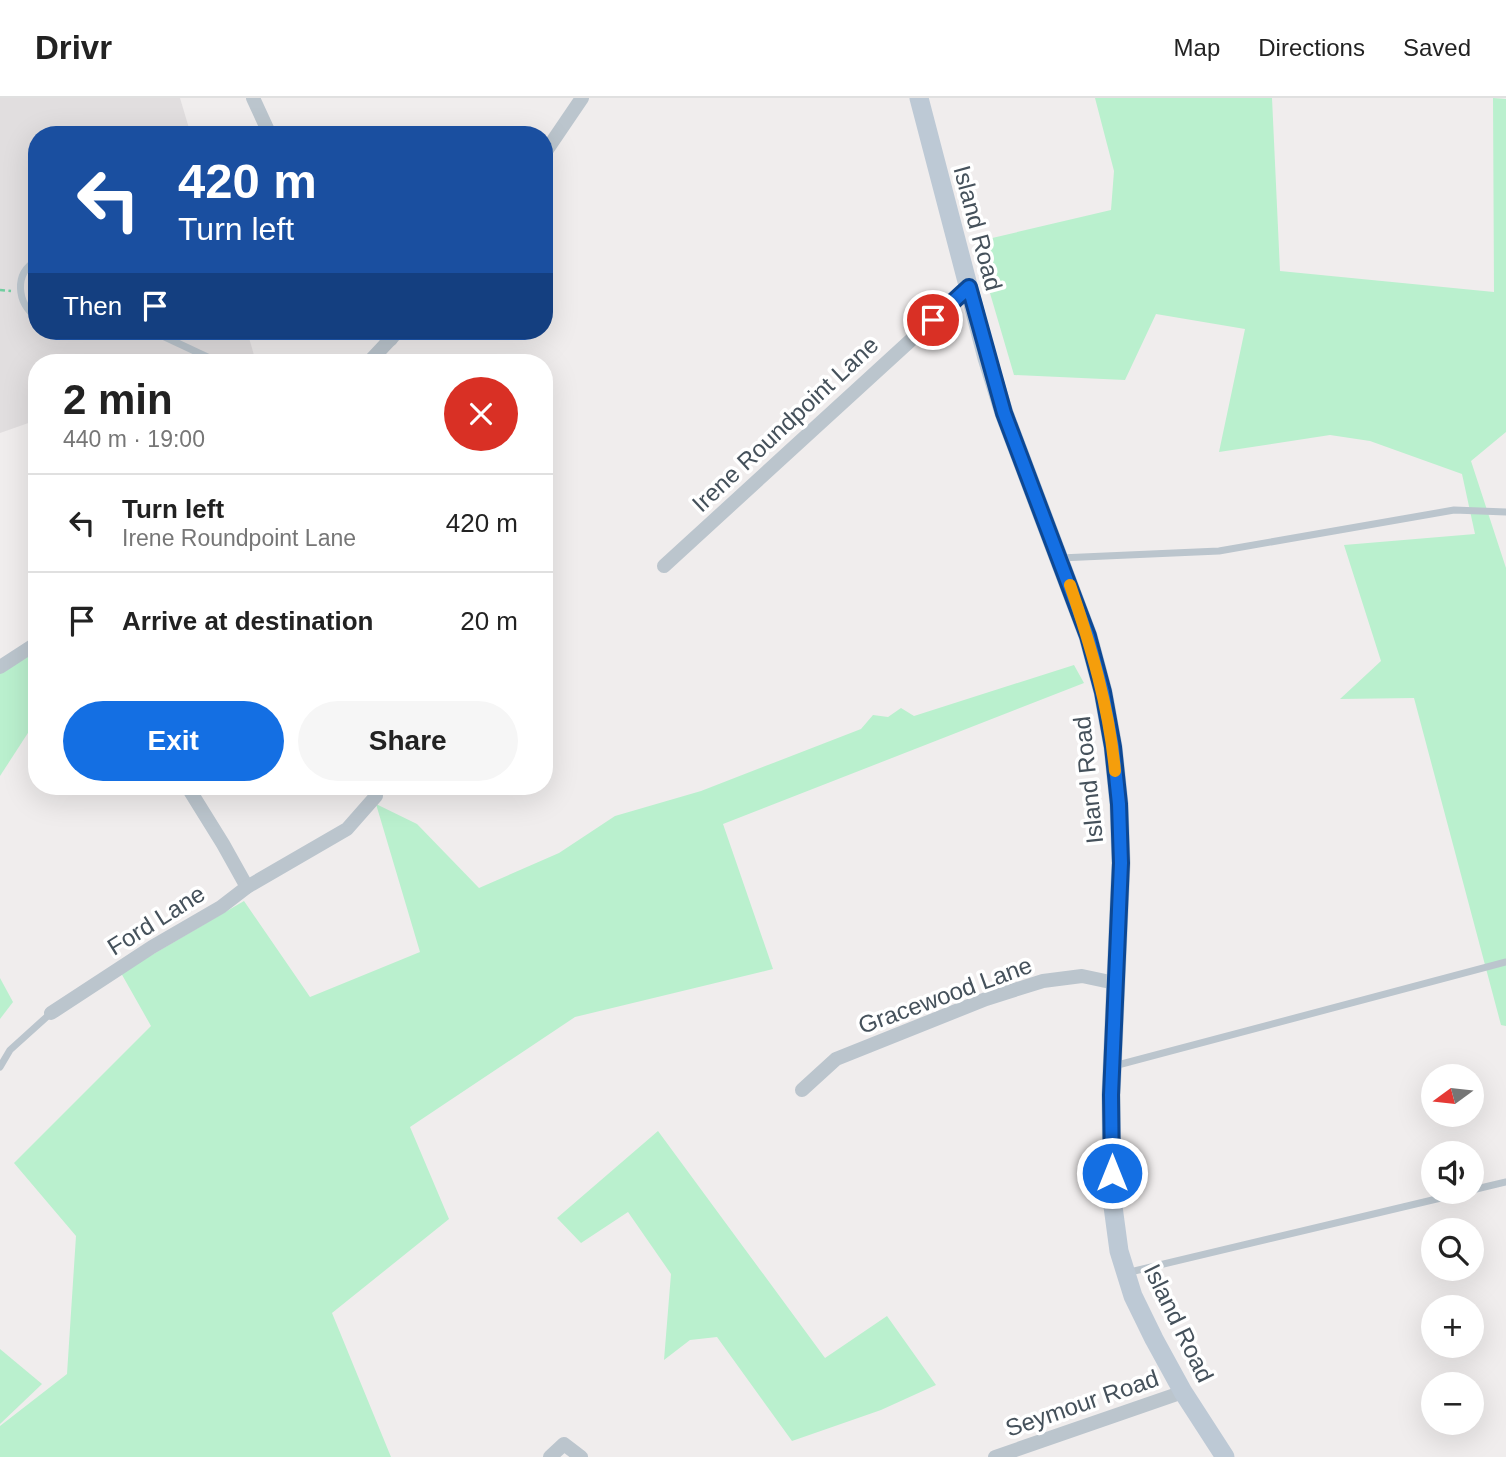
<!DOCTYPE html>
<meta charset="utf-8">
<style>
body{margin:0;font-family:Arial,sans-serif;background:#f6f6f6;color:#222;height:100vh;display:flex;flex-direction:column;font-size:26px;white-space:nowrap}
*{box-sizing:border-box;margin:0}
p{font-size:23px;color:#767676}
.icon{flex:none;width:38px;height:38px;fill:none;stroke:currentColor;stroke-width:2;stroke-linecap:round;stroke-linejoin:round}
.map{position:relative;flex:1;overflow:hidden}
.details{position:absolute;left:28px;top:256px;width:525px;height:441px;display:flex;flex-direction:column;background:#fff;border-radius:28px;box-shadow:0 7px 28px #0002}
.details>*{flex:none}
.guide{position:absolute;left:28px;top:28px;width:525px;height:214px;border-radius:28px;box-shadow:0 7px 28px #0002;background:#1a4fa0;color:#fff;overflow:hidden}
.needle{width:46px;rotate:255deg}
.controls{position:absolute;left:1421px;top:966px;display:grid;gap:14px}
.controls a{display:grid;place-items:center;width:63px;height:63px;border-radius:50%;background:#fff;box-shadow:0 7px 28px #0002;font-size:35px}
.pin{position:absolute;display:grid;place-items:center;width:60px;height:60px;color:#fff;margin:-30px;border:4px solid #fff;border-radius:50%;box-shadow:0 2px 7px #0007}
.me{position:absolute;width:77px;margin:-38px;rotate:0deg;stroke-linejoin:round;filter:drop-shadow(0 0 5px #0008)}
.turn{display:flex;align-items:center;gap:24px;height:147px;padding:0 35px;font-size:32px}
.turn .icon{width:91px;height:91px;stroke-width:2.5}
.turn b{display:block;font-size:49px;line-height:60px}
.then{display:flex;align-items:center;height:66px;padding:0 35px;background:#0003;gap:14px;font-size:26px}
.round{display:grid;place-items:center;flex:none;width:74px;height:74px;border-radius:37px;background:#f6f6f6}
.head{display:flex;align-items:center;justify-content:space-between;height:119px;padding:0 35px}
h1{font-size:42px;font-weight:800;line-height:52px}
.action{display:flex;gap:14px;margin-top:auto;padding:14px 35px}
.action a{flex:1;height:80px;border-radius:42px;background:#146fe3;color:#fff;font-size:28px;font-weight:800;line-height:80px;text-align:center}
.action a+a{background:#f6f6f6;color:#222}
ul{padding:0;list-style:none}
li{display:flex;align-items:center;gap:21px;height:98px;padding:0 35px;border-top:2px solid #e0e0e0}
li div{flex:1}
li b{display:block;font-size:26px}
li em{font-style:normal}
header{display:flex;align-items:center;gap:42px;box-sizing:border-box;height:98px;padding:0 35px;background:#fff;border-bottom:2px solid #e0e0e0}
header strong{font-size:33px}
nav{display:flex;gap:38px;margin-inline-start:auto;font-size:24px}
.map>svg:first-child{display:block}
.education{fill:#e1dedf}
.green{fill:#baf0ce}
.lines{fill:none;stroke-linecap:round;stroke-linejoin:round}
.path{stroke:#71cea0;stroke-width:2.5;stroke-dasharray:5 3.5;stroke-linecap:butt}
.lane{stroke:#bbc5cd;stroke-width:7}
.street{stroke:#bbc5cd;stroke-width:14}
.secondary{stroke:#bdc9d5;stroke-width:19}
.route-casing{stroke:#0d4894;stroke-width:18}
.route{stroke:#146fe3;stroke-width:12}
.slow{stroke:#f59e0b;stroke-width:12}
.labels{text-anchor:middle;dominant-baseline:central;stroke-width:7;stroke-linejoin:round;paint-order:stroke}
.street-label{font-size:24px;fill:#45515b;stroke:#fff}
</style>
<header>
<strong>Drivr</strong>
<nav><a>Map</a><a>Directions</a><a>Saved</a></nav>
</header>
<div class="map">
<svg width="1506" height="1359" viewBox="0 0 1506 1359">
<rect width="100%" height="100%" fill="#f0eded"/>
<polygon class="education" points="0,0 180,0 191,37 37,37 37,233 247,233 256,264 37,264 37,322 0,335"/>
<g class="green">
<polygon points="1095,0 1272,0 1280,173 1494,194 1493,0 1506,1 1506,334 1471,363 1506,470 1506,928 1501,927 1414,600 1340,601 1381,563 1344,447 1475,436 1462,376 1370,343 1330,337 1219,354 1245,231 1156,216 1125,282 1014,277 975,144 1111,112 1114,73"/>
<polygon points="37,552 37,621 0,678 0,569"/>
<polygon points="1074,567 1084,585 723,726 773,871 575,919 410,1029 449,1121 332,1215 391,1359 0,1359 0,1328 67,1276 76,1138 14,1065 151,928 121,875 244,803 310,899 420,854 376,706 417,726 479,790 559,755 615,718 701,693 861,631 873,617 888,619 901,610 914,618"/>
<polygon points="0,880 13,904 0,921"/>
<polygon points="658,1033 825,1260 887,1218 936,1287 881,1312 792,1343 717,1239 690,1242 664,1262 671,1176 628,1114 581,1145 557,1120"/>
<polygon points="0,1251 42,1286 0,1326"/>
</g>
<g class="lines">
<polyline class="path" points="0,192 11,193"/>
<g class="lane">
<path d="M 37,162 C 13,176 17,205 37,220"/>
<polyline points="152,233 218,264"/>
<polyline points="1060,460 1219,453 1454,412 1506,414"/>
<polyline points="1114,968 1506,864"/>
<polyline points="0,969 10,952 51,915"/>
<polyline points="1472,1092 1506,1084"/>
<polyline points="1126,1175 1466,1094"/>
</g>
<g class="street">
<polyline points="253,0 270,37"/>
<polyline points="544,56 582,0"/>
<polyline points="378,233 391,241"/>
<polyline points="369,264 398,233"/>
<polyline points="664,468 969,189"/>
<polyline points="0,569 37,545"/>
<polyline points="187,688 223,746 247,789"/>
<polyline points="51,915 152,849 221,809 247,789 347,731 376,698"/>
<polyline points="802,992 836,961 986,901 1043,883 1082,878 1115,885"/>
<polyline points="550,1359 564,1346 581,1359"/>
<polyline points="995,1359 1183,1294"/>
</g>
<polyline class="secondary" points="919,0 987,260 1004,315 1088,538 1103,594 1113,649 1119,706 1121,765 1111,997 1112,1101 1119,1153 1133,1198 1154,1241 1183,1294 1225,1359"/>
</g>
<g class="lines">
<defs>
<polyline id="route" points="933,222 969,189 1004,315 1088,538 1103,594 1113,649 1119,706 1121,765 1111,997 1112,1075"/>
</defs>
<use href="#route" class="route-casing"/>
<use href="#route" class="route"/>
<path class="slow" d="M 1070,487 C 1091,548 1109,609 1115,673"/>
</g>
<g class="labels">
<g class="street-label">
<text transform="translate(978 130) rotate(75)">Island Road</text>
<text transform="translate(785 326) rotate(-43)">Irene Roundpoint Lane</text>
<text transform="translate(1088 682) rotate(-96)">Island Road</text>
<text transform="translate(156 822) rotate(-32)">Ford Lane</text>
<text transform="translate(945 897) rotate(-20)">Gracewood Lane</text>
<text transform="translate(1179 1225) rotate(64)">Island Road</text>
<text transform="translate(1082 1305) rotate(-19)">Seymour Road</text>
</g>
</g>
</svg>
<div class="controls">
<a><svg class="needle" viewBox="-14 -14 28 28"><path d="M0-13l5 13h-10z" fill="#e53935"/><path d="M0 13l5-13h-10z" fill="#767676"/></svg></a>
<a><svg class="icon" aria-label="sound" viewBox="0 0 24 24"><path d="M4 9h4l5-4v14l-5-4H4zM17 9q2 3 0 6"/></svg></a>
<a><svg class="icon" aria-label="search" viewBox="0 0 24 24"><circle cx="10" cy="10" r="6"/><path d="M15 15l6 6"/></svg></a>
<a>+</a>
<a>−</a>
</div>
<div class="pin" style="left:933px;top:222px;background:#d93025"><svg class="icon" aria-label="arrive" viewBox="0 0 24 24"><path d="M6 21V4h12l-3 4 3 4H6"/></svg></div>
<svg class="me" style="left:1112px;top:1075px" viewBox="-20 -20 40 40"><circle r="17" fill="#146fe3" stroke="#fff" stroke-width="3"/><path d="M0-11L8 9 0 5-8 9z" fill="#fff"/></svg>
<div class="guide">
<div class="turn"><svg class="icon" aria-label="left" viewBox="0 0 24 24"><path d="M17 20v-9H6M10 6l-5 5 5 5"/></svg><div><b>420 m</b>Turn left</div></div>
<div class="then">Then<svg class="icon" aria-label="arrive" viewBox="0 0 24 24"><path d="M6 21V4h12l-3 4 3 4H6"/></svg></div>
</div>
<section class="details">
<div class="head"><div><h1>2 min</h1><p>440 m · 19:00</p></div><a class="round" style="background:#d93025;color:#fff"><svg class="icon" aria-label="close" viewBox="0 0 24 24"><path d="M6 6l12 12M18 6L6 18"/></svg></a></div>
<ul>
<li><svg class="icon" aria-label="left" viewBox="0 0 24 24"><path d="M17 20v-9H6M10 6l-5 5 5 5"/></svg><div><b>Turn left</b><p>Irene Roundpoint Lane</p></div><em>420 m</em></li>
<li><svg class="icon" aria-label="arrive" viewBox="0 0 24 24"><path d="M6 21V4h12l-3 4 3 4H6"/></svg><div><b>Arrive at destination</b></div><em>20 m</em></li>
</ul>
<div class="action"><a>Exit</a><a>Share</a></div>
</section>
</div>
